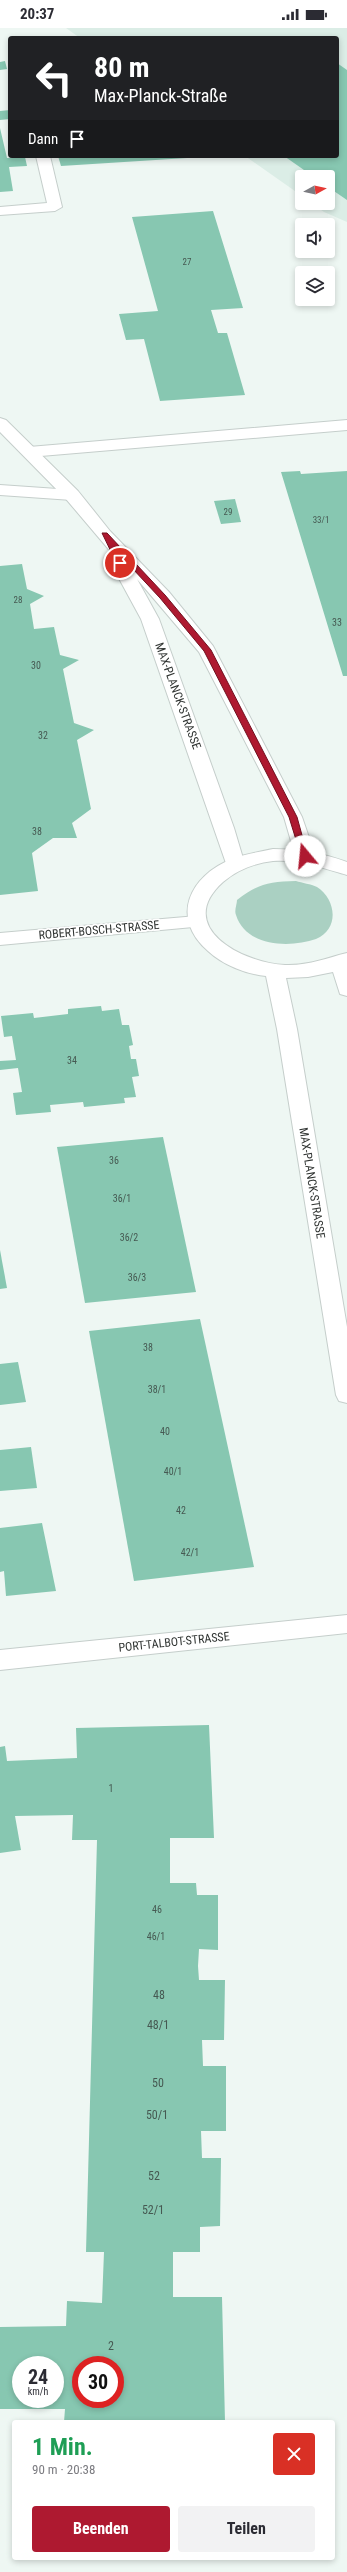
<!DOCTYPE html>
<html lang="de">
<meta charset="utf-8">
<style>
body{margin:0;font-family:"Roboto Condensed",sans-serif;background:#f2f2f3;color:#2b2b33;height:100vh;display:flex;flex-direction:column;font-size:15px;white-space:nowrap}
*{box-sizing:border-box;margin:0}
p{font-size:13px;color:#7c7c81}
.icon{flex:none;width:22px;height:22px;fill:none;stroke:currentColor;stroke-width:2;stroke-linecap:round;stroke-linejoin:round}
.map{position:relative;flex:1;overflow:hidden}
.side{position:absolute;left:12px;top:2392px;width:323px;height:140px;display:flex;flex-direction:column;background:#fff;border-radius:4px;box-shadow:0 2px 6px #0003}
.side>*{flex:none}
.hud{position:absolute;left:8px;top:8px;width:331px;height:122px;border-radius:4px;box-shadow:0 2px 6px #0003;background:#202124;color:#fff;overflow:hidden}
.needle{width:26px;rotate:82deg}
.controls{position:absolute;left:295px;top:142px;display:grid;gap:8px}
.controls a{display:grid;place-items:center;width:40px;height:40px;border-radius:4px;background:#fff;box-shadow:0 2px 6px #0003;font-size:20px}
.speed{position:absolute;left:12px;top:2328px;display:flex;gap:8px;font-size:20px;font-weight:700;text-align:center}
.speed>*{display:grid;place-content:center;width:52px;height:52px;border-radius:50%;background:#fff;box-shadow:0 2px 6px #0003;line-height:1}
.speed small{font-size:10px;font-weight:400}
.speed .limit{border:6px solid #d22;background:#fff;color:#111}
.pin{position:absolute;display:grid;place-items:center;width:34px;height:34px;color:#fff;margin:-17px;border:2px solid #fff;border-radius:50%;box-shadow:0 1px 4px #0007}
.me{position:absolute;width:44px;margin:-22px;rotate:343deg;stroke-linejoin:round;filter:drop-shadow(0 0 3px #0008)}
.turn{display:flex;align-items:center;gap:14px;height:84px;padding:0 20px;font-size:18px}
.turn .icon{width:52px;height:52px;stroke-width:2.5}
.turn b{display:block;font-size:28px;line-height:34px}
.then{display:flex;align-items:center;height:38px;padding:0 20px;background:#0003;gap:8px;font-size:15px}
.round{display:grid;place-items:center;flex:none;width:42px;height:42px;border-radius:4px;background:#f2f2f3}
.overview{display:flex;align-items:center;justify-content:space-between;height:68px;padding:0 20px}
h1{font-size:24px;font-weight:700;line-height:30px;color:#1e9e55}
.action{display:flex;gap:8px;margin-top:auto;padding:8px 20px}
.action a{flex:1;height:46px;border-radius:4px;background:#ae1930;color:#fff;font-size:16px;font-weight:700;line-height:46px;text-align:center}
.action a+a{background:#f2f2f3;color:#2b2b33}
.status{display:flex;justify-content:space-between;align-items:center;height:28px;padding:0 20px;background:#fff;direction:ltr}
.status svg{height:11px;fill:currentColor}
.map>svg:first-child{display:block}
.built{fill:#dbede6}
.green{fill:#aad0c2}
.building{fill:#87c7b1;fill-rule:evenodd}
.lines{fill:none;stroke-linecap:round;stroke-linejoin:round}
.lane-casing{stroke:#c5cecb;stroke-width:2}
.street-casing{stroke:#c5cecb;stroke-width:2}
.secondary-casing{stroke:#c5cecb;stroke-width:2}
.lane{fill:#fff;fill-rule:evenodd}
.street{fill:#fff;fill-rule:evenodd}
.secondary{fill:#fff;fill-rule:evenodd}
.route{fill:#ae1930;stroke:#71101f}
.labels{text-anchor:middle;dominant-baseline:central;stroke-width:3.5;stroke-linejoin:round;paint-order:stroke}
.far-number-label{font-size:9px;fill:#465952}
.number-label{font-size:10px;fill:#465952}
.street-label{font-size:12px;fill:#303432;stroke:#fff}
.near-number-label{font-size:12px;fill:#465952}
</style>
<div class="status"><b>20:37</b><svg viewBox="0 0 49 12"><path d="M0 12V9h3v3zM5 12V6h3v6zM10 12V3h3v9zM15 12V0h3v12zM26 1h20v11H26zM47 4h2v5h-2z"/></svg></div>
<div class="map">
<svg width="347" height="2544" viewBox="0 0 347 2544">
<rect width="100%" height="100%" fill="#eef7f3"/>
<polygon class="built" points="66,0 347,0 347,194 324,184 311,175 328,175 328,149 302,149 302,168 245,128 337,128 337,10 80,10"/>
<path class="green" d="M 296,853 C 302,855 311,856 317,859 C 336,871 340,901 316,911 C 290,920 246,919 236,887 C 234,883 237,876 237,872 C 259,855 269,854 296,853 Z"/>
<g class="building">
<polygon points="5,33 7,41 0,42 0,34"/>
<polygon points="337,35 347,42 347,172 328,159 328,149 314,149 284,128 337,128"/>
<polygon points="10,82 10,91 0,92 0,83"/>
<polygon points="0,100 7,130 25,129 27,138 9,139 13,163 0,164"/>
<polygon points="58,128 186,128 187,130 61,138"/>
<polygon points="213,183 243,280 211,282 218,305 227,305 245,367 160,373 144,311 126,312 119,286 158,283 132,189"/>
<polygon points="300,443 301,446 347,443 347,648 343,648 281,444"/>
<polygon points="235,471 241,494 221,496 214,473"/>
<polygon points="22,536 27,561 44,568 30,576 34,601 54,599 60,627 79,632 63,641 74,695 94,702 77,712 91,781 72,795 77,810 53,810 32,825 38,863 0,867 0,538"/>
<polygon points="101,978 102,983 119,981 122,997 129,997 133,1017 129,1018 131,1031 136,1031 139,1048 132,1049 136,1069 124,1070 125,1075 84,1079 83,1074 50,1077 51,1084 16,1087 13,1065 22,1064 18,1040 0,1042 0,1033 16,1032 12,1008 4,1009 1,988 33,985 34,990 68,986 68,981"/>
<polygon points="163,1109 196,1264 85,1275 57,1119"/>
<polygon points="0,1222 7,1260 0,1261"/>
<polygon points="200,1291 254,1539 134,1553 89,1303"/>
<polygon points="18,1334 26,1374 0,1377 0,1336"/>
<polygon points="31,1419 37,1460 0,1463 0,1422"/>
<polygon points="42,1495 56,1563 6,1568 4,1543 0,1544 0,1500"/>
<path d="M 209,1697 L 214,1810 L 170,1810 L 170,1855 L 196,1855 L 197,1867 L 218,1867 L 218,1922 L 199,1921 L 198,1938 L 199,1952 L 225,1952 L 224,2012 L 202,2012 L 203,2038 L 226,2038 L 226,2103 L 201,2103 L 202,2130 L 221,2130 L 220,2198 L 200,2199 L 200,2224 L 173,2224 L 173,2269 L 222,2269 L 225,2394 L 64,2394 L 65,2381 L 0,2381 L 0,2299 L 66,2298 L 67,2273 L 102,2275 L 104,2224 L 86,2224 L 97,1812 L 72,1812 L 73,1787 L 15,1788 L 21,1822 L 0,1825 L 0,1719 L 5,1718 L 7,1733 L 77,1730 L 76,1700 ZM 21,2337 L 55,2337 L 55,2371 L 21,2371 ZM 81,2337 L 115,2337 L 115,2371 L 81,2371 Z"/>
</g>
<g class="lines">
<defs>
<g id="lane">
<polygon points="36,128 50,128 62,179 55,183 0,187 0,179 47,175"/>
<polygon points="347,392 347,402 29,429 21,424 29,419"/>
<polygon points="0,457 72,462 80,467 72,472 0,467"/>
</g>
<g id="street">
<polygon points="0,390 6,392 78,463 110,503 169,564 213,618 302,789 315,827 312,831 298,831 295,827 284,789 199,624 137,551 159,591 234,800 245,837 242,841 228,841 141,591 110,534 116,530 66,471 0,404"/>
<polygon points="197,888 204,890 207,894 204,898 0,917 0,905"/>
<polygon points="347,1587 347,1605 0,1642 0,1622"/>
</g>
<path id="secondary" d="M 273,821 C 299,821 323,825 347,834 L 347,847 C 322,840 300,831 273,833 C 255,835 237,842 223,854 C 173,899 243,935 285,937 C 308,938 326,930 347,925 L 347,968 L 340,966 L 333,944 L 308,949 L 286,950 L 297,1001 L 347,1299 L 347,1375 L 339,1373 L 336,1367 L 277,1001 L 266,948 C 246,946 223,937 208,923 C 170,890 189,848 232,831 C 245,826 259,824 273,821 Z"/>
</defs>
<use href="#lane" class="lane-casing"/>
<use href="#street" class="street-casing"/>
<use href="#secondary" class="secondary-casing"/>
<use href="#lane" class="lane"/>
<use href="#street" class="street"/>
<use href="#secondary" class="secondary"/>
</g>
<polygon class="route" points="102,505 107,505 165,567 211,622 297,789 308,829 301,828 289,789 204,623 160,570 118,525 123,535 117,536"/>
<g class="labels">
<g class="far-number-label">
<text x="187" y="234">27</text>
<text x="228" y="484">29</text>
<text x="321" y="492">33/1</text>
<text x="18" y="572">28</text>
</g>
<g class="number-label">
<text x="337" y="594">33</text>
<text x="36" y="637">30</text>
<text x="43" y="707">32</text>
<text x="37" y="803">38</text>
<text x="72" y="1032">34</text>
<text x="114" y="1132">36</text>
<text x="122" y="1170">36/1</text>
<text x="129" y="1209">36/2</text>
<text x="137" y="1249">36/3</text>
<text x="148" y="1319">38</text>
<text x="157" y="1361">38/1</text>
<text x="165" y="1403">40</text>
<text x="173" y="1443">40/1</text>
<text x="181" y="1482">42</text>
<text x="190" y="1524">42/1</text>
<text x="111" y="1760">1</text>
<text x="157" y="1881">46</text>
<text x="156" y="1908">46/1</text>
</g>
<g class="street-label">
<text transform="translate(178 668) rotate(70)">MAX-PLANCK-STRASSE</text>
<text transform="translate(99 902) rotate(-5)">ROBERT-BOSCH-STRASSE</text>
<text transform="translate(312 1155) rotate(81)">MAX-PLANCK-STRASSE</text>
<text transform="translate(174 1614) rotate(-6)">PORT-TALBOT-STRASSE</text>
</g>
<g class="near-number-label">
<text x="159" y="1967">48</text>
<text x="158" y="1997">48/1</text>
<text x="158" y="2055">50</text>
<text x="157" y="2087">50/1</text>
<text x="154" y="2148">52</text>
<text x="153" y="2182">52/1</text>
<text x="111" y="2318">2</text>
</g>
</g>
</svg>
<div class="controls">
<a><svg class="needle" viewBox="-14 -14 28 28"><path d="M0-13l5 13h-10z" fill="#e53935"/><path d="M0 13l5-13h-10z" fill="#7c7c81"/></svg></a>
<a><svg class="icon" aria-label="sound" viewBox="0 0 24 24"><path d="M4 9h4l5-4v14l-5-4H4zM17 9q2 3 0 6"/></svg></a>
<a><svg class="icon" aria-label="layers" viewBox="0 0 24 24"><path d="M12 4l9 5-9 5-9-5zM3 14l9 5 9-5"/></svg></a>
</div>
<div class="speed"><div>24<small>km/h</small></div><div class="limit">30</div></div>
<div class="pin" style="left:120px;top:535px;background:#d93025"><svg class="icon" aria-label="arrive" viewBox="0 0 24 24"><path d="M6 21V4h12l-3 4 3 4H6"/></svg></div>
<svg class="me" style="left:305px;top:828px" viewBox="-20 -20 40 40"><circle r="19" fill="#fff"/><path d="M0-13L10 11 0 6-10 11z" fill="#ae1930"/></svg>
<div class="hud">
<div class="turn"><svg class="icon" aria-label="left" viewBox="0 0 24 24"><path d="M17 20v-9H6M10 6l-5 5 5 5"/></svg><div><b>80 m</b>Max-Planck-Straße</div></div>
<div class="then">Dann<svg class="icon" aria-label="arrive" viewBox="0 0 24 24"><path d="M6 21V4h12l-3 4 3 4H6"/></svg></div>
</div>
<section class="side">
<div class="overview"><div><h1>1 Min.</h1><p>90 m · 20:38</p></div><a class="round" style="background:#d93025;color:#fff"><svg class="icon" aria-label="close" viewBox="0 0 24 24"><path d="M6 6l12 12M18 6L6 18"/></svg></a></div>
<div class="action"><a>Beenden</a><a>Teilen</a></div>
</section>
</div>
